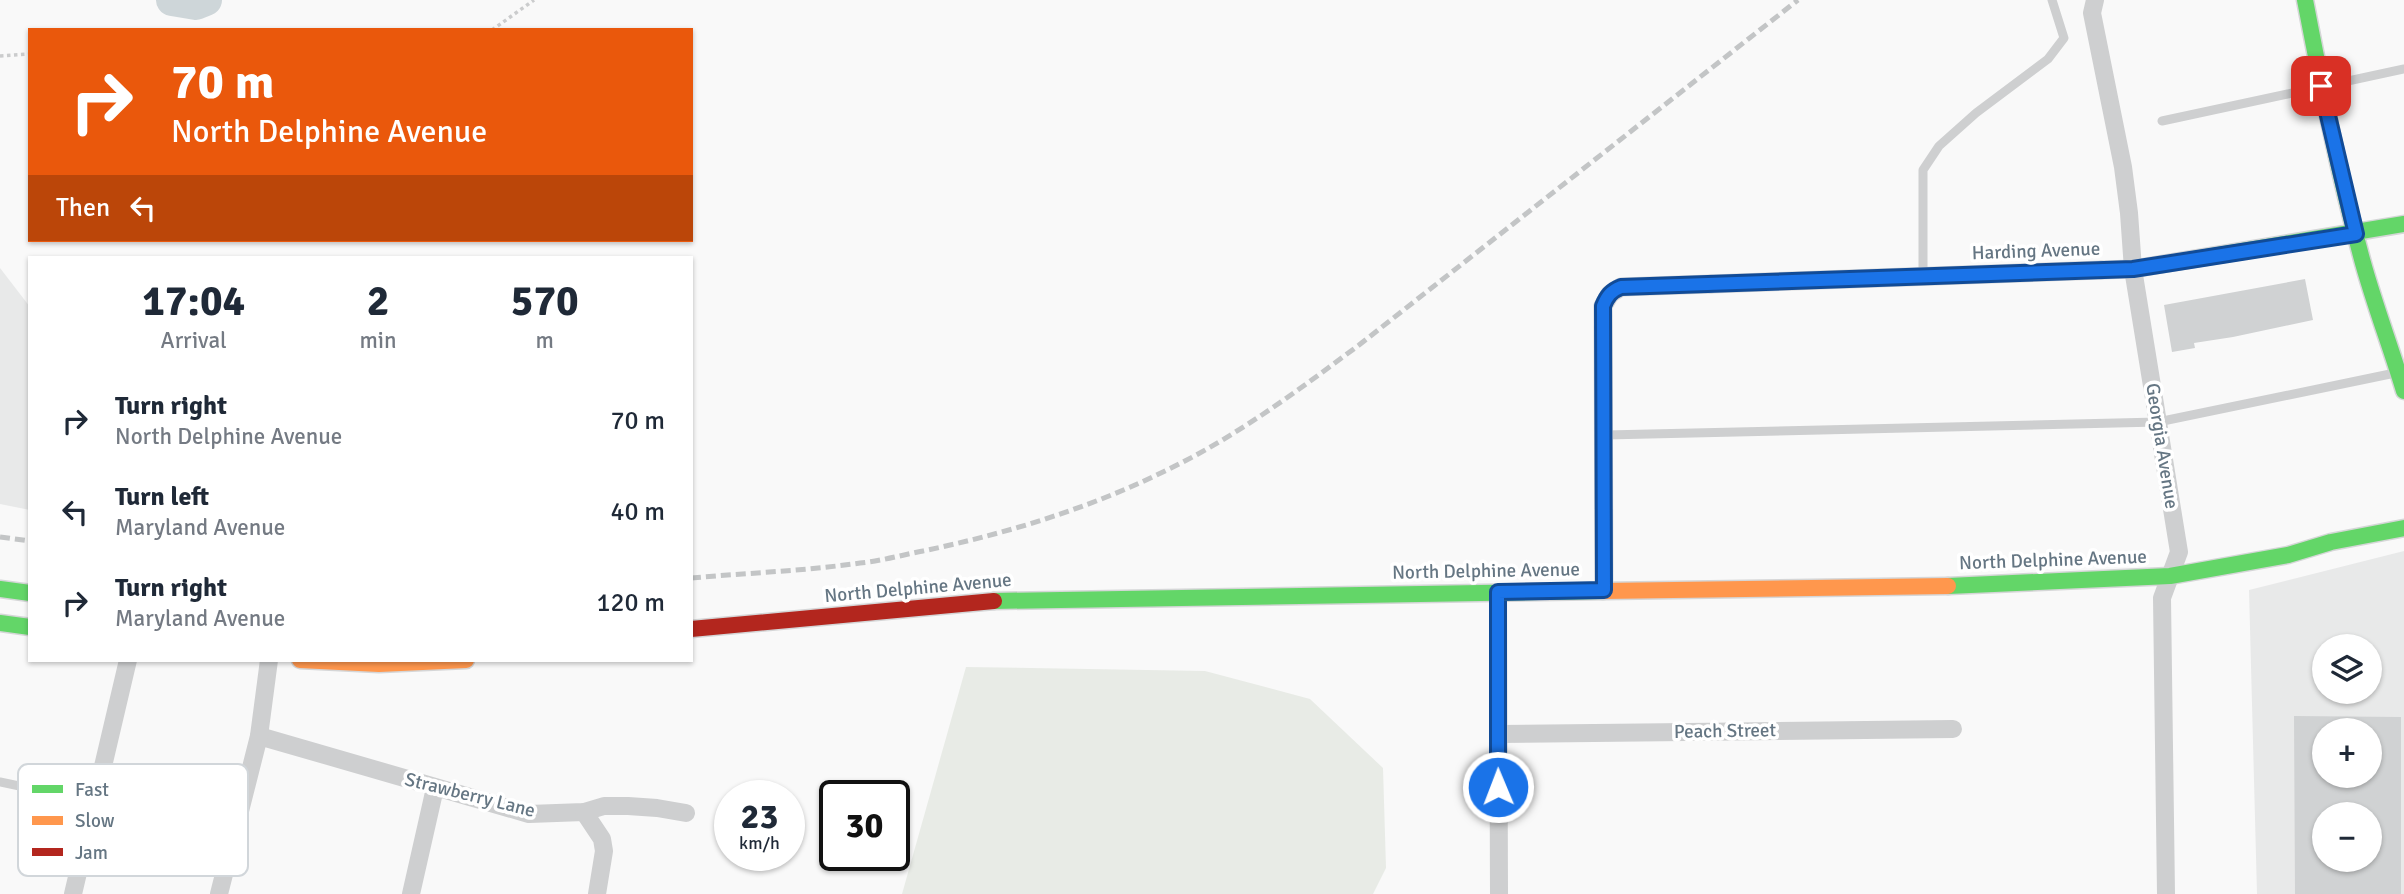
<!DOCTYPE html>
<meta charset="utf-8">
<style>
body{margin:0;font-family:Signika,sans-serif;background:#f6f6f7;color:#1f2937;height:100vh;display:flex;flex-direction:column;font-size:26px;white-space:nowrap}
*{box-sizing:border-box;margin:0}
p{font-size:23px;color:#747a83}
.icon{flex:none;width:38px;height:38px;fill:none;stroke:currentColor;stroke-width:2;stroke-linecap:round;stroke-linejoin:round}
.map{position:relative;flex:1;overflow:hidden}
.panel{position:absolute;left:28px;top:256px;width:665px;height:406px;display:flex;flex-direction:column;background:#fff;border-radius:0px;box-shadow:0 2px 5px #0004}
.panel>*{flex:none}
.banner{position:absolute;left:28px;top:28px;width:665px;height:214px;border-radius:0px;box-shadow:0 2px 5px #0004;background:#ea580c;color:#fff;overflow:hidden}
.tools{position:absolute;left:2312px;top:634px;display:grid;gap:14px}
.tools a{display:grid;place-items:center;width:70px;height:70px;border-radius:50%;background:#fff;box-shadow:0 2px 5px #0004;font-size:35px}
.speed{position:absolute;left:714px;top:780px;display:flex;gap:14px;font-size:35px;font-weight:700;text-align:center}
.speed>*{display:grid;place-content:center;width:91px;height:91px;border-radius:50%;background:#fff;box-shadow:0 2px 5px #0004;line-height:1}
.speed small{font-size:18px;font-weight:400}
.speed .limit{border:4px solid #111;border-radius:10px;background:#fff;color:#111}
.pin{position:absolute;display:grid;place-items:center;width:60px;height:60px;color:#fff;margin:-30px;border-radius:14px;box-shadow:0 4px 10px #0006}
.me{position:absolute;width:77px;margin:-38px;rotate:359deg;stroke-linejoin:round;filter:drop-shadow(0 0 5px #0008)}
.turn{display:flex;align-items:center;gap:24px;height:147px;padding:0 28px;font-size:32px}
.turn .icon{width:91px;height:91px;stroke-width:2.5}
.turn b{display:block;font-size:49px;line-height:60px}
.then{display:flex;align-items:center;height:66px;padding:0 28px;background:#0003;gap:14px;font-size:26px}
.eta{display:flex;justify-content:space-evenly;align-items:center;height:119px;text-align:center}
.eta b{font-size:42px;font-weight:800;line-height:49px}
ul{padding:0;list-style:none}
li{display:flex;align-items:center;gap:21px;height:91px;padding:0 28px}
li div{flex:1}
li b{display:block;font-size:26px}
li em{font-style:normal}
.map>svg:first-child{display:block}
.built{fill:#e8e9e9;fill-rule:evenodd}
.green{fill:#e8ebe6}
.lines{fill:none;stroke-linecap:round;stroke-linejoin:round}
.river{stroke:#ced6d9;stroke-width:32}
.building{fill:#d0d2d3;fill-rule:evenodd}
.fast-casing{stroke:#d5d6d7;stroke-width:19}
.slow-casing{stroke:#d5d6d7;stroke-width:19}
.jam-casing{stroke:#d5d6d7;stroke-width:19}
.path{stroke:#cbcccd;stroke-width:3.5;stroke-dasharray:3.5 3.5;stroke-linecap:butt}
.lane{stroke:#cecfd0;stroke-width:9}
.street{stroke:#cecfd0;stroke-width:18}
.fast{stroke:#63d668;stroke-width:16}
.slow{stroke:#ff974d;stroke-width:16}
.jam{stroke:#b3261e;stroke-width:16}
.rail{stroke:#c3c5c6;stroke-width:5;stroke-dasharray:10 5;stroke-linecap:butt}
.route-casing{stroke:#114b97;stroke-width:18}
.route{stroke:#1a73e8;stroke-width:12}
.labels{text-anchor:middle;dominant-baseline:central;stroke-width:7;stroke-linejoin:round;paint-order:stroke}
.street-label{font-size:19px;fill:#657683;stroke:#fff}
.key{fill:#fff;stroke:#d1d6da;stroke-width:2}
.key-label{font-size:19px;fill:#657683}
</style>
<div class="map">
<svg width="2404" height="894" viewBox="0 0 2404 894">
<rect width="100%" height="100%" fill="#f9f9f9"/>
<g class="built">
<polygon points="0,268 30,307 30,510 0,504"/>
<path d="M 2404,551 L 2404,894 L 2257,894 L 2249,590 ZM 2324,646 L 2370,646 L 2370,691 L 2324,691 ZM 2324,730 L 2370,730 L 2370,775 L 2324,775 ZM 2324,814 L 2370,814 L 2370,859 L 2324,859 Z"/>
</g>
<polygon class="green" points="966,667 1205,671 1310,699 1383,768 1386,868 1373,894 902,894"/>
<g class="lines">
<polyline class="river" points="172,0 196,4 206,0"/>
</g>
<g class="building">
<polygon points="2305,279 2313,320 2233,337 2194,343 2195,348 2172,352 2164,305"/>
<path d="M 2294,716 L 2401,717 L 2401,894 L 2295,894 ZM 2324,730 L 2370,730 L 2370,775 L 2324,775 ZM 2324,814 L 2370,814 L 2370,859 L 2324,859 Z"/>
</g>
<g class="lines">
<defs>
<g id="fast">
<path d="M 2305,0 C 2322,88 2339,176 2363,263 C 2375,306 2391,348 2404,391"/>
<polyline points="2101,270 2133,269 2404,224"/>
<polyline points="1948,586 2170,576 2288,555 2331,542 2404,528"/>
<polyline points="0,589 30,593"/>
<polyline points="994,601 1603,591"/>
<polyline points="0,623 30,627"/>
</g>
<g id="slow">
<polyline points="1604,590 1603,306 1610,294 1621,287 1711,284"/>
<polyline points="1603,591 1948,586"/>
<polyline points="300,660 379,664 466,660"/>
</g>
<g id="jam">
<polyline points="1711,284 2101,270"/>
<polyline points="691,629 994,601"/>
</g>
</defs>
<use href="#fast" class="fast-casing"/>
<use href="#slow" class="slow-casing"/>
<use href="#jam" class="jam-casing"/>
<g class="path">
<polyline points="492,30 534,0"/>
<polyline points="0,56 30,54"/>
</g>
<g class="lane">
<polyline points="2162,121 2404,69"/>
<polyline points="1923,276 1923,170 1939,146 1976,113 2048,59 2064,38 2052,0"/>
<polyline points="1606,435 2158,422 2395,373"/>
<polyline points="0,782 95,802"/>
</g>
<g class="street">
<polyline points="2095,0 2092,13 2123,167 2129,213 2133,269 2179,552 2162,598 2166,894"/>
<polyline points="1498,592 1499,894"/>
<polyline points="1498,734 1953,729"/>
<polyline points="259,736 529,814 584,812 604,806 628,806 657,808 686,813"/>
<polyline points="584,812 602,839 604,851 597,894"/>
<polyline points="73,894 128,660"/>
<polyline points="219,894 259,736 269,660"/>
<polyline points="411,894 435,788"/>
</g>
<use href="#fast" class="fast"/>
<use href="#slow" class="slow"/>
<use href="#jam" class="jam"/>
<g class="rail">
<polyline points="0,537 30,541"/>
<path d="M 691,578 C 747,573 804,571 860,563 C 881,561 902,555 923,551 C 1009,533 1094,507 1173,467 C 1240,434 1300,389 1359,345 L 1798,0"/>
</g>
</g>
<g class="lines">
<defs>
<path id="route" d="M 1498,787 L 1498,592 L 1604,590 L 1603,306 C 1607,296 1611,291 1621,287 L 2133,269 L 2356,234 L 2321,86"/>
</defs>
<use href="#route" class="route-casing"/>
<use href="#route" class="route"/>
</g>
<g class="labels">
<g class="street-label">
<text transform="translate(2036 251) rotate(-2)">Harding Avenue</text>
<text transform="translate(2162 446) rotate(81)">Georgia Avenue</text>
<text transform="translate(2053 560) rotate(-2)">North Delphine Avenue</text>
<text transform="translate(1486 571) rotate(-1)">North Delphine Avenue</text>
<text transform="translate(918 588) rotate(-5)">North Delphine Avenue</text>
<text transform="translate(1725 731) rotate(-1)">Peach Street</text>
<text transform="translate(470 795) rotate(14)">Strawberry Lane</text>
</g>
</g>
<rect x="18" y="764" width="230" height="112" rx="10" class="key"/>
<rect x="32" y="785" width="31" height="8" fill="#63d668"/>
<rect x="32" y="816" width="31" height="9" fill="#ff974d"/>
<rect x="32" y="848" width="31" height="8" fill="#b3261e"/>
<g class="key-label">
<text x="75" y="796">Fast</text>
<text x="75" y="827">Slow</text>
<text x="75" y="859">Jam</text>
</g>
</svg>
<div class="tools">
<a><svg class="icon" aria-label="layers" viewBox="0 0 24 24"><path d="M12 4l9 5-9 5-9-5zM3 14l9 5 9-5"/></svg></a>
<a>+</a>
<a>−</a>
</div>
<div class="speed"><div>23<small>km/h</small></div><div class="limit">30</div></div>
<div class="pin" style="left:2321px;top:86px;background:#d93025"><svg class="icon" aria-label="arrive" viewBox="0 0 24 24"><path d="M6 21V4h12l-3 4 3 4H6"/></svg></div>
<svg class="me" style="left:1498px;top:787px" viewBox="-20 -20 40 40"><circle r="17" fill="#1a73e8" stroke="#fff" stroke-width="3"/><path d="M0-11L8 9 0 5-8 9z" fill="#fff"/></svg>
<div class="banner">
<div class="turn"><svg class="icon" aria-label="right" viewBox="0 0 24 24"><path d="M7 20v-9h11M14 6l5 5-5 5"/></svg><div><b>70 m</b>North Delphine Avenue</div></div>
<div class="then">Then<svg class="icon" aria-label="left" viewBox="0 0 24 24"><path d="M17 20v-9H6M10 6l-5 5 5 5"/></svg></div>
</div>
<section class="panel">
<div class="eta">
<div><b>17:04</b><p>Arrival</p></div>
<div><b>2</b><p>min</p></div>
<div><b>570</b><p>m</p></div>
</div>
<ul>
<li><svg class="icon" aria-label="right" viewBox="0 0 24 24"><path d="M7 20v-9h11M14 6l5 5-5 5"/></svg><div><b>Turn right</b><p>North Delphine Avenue</p></div><em>70 m</em></li>
<li><svg class="icon" aria-label="left" viewBox="0 0 24 24"><path d="M17 20v-9H6M10 6l-5 5 5 5"/></svg><div><b>Turn left</b><p>Maryland Avenue</p></div><em>40 m</em></li>
<li><svg class="icon" aria-label="right" viewBox="0 0 24 24"><path d="M7 20v-9h11M14 6l5 5-5 5"/></svg><div><b>Turn right</b><p>Maryland Avenue</p></div><em>120 m</em></li>
</ul>
</section>
</div>
